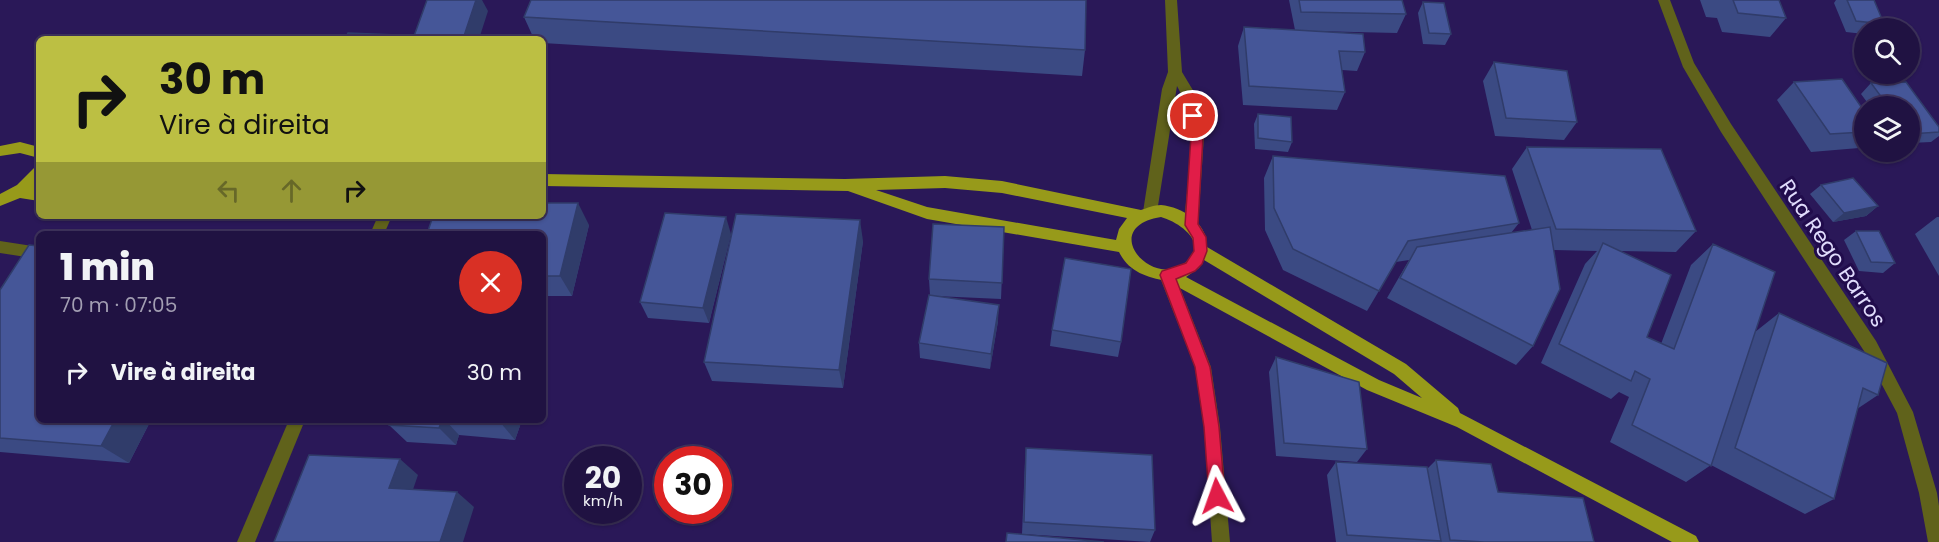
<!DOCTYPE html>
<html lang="pt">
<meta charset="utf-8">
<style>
body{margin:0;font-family:Poppins,sans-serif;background:#281b49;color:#f1f3f6;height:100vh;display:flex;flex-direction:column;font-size:22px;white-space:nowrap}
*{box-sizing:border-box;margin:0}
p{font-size:20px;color:#a29eb2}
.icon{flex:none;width:33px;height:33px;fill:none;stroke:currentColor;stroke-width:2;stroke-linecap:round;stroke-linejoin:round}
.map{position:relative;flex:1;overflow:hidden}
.details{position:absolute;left:36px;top:231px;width:510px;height:192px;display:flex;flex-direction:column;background:#201242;border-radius:9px;box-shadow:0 2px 4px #0004,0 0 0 2px #3d325b}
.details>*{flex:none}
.hud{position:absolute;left:36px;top:36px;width:510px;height:183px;border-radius:9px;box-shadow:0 2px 4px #0004,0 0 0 2px #3d325b;background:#bcbf43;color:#111;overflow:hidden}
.controls{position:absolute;left:1854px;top:18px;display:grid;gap:12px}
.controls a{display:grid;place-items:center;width:66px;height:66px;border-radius:50%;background:#201242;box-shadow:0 2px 4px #0004,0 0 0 2px #3d325b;font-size:30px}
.speed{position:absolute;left:564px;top:446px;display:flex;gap:12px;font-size:30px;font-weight:700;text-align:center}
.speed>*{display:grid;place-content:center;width:78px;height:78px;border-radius:50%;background:#201242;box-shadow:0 2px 4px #0004,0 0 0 2px #3d325b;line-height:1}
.speed small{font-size:15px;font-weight:400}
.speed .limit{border:9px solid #d22;background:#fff;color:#111}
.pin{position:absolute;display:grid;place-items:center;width:51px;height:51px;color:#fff;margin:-26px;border:3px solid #fff;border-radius:50%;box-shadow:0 2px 6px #0007}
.me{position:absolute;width:66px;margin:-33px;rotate:356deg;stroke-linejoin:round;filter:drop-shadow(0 0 4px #0008)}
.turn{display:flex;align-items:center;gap:21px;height:126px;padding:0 24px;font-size:27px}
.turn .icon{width:78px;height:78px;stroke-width:2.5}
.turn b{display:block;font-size:42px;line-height:51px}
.lanes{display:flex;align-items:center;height:57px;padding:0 24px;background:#0003;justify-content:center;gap:30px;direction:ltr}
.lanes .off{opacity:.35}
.round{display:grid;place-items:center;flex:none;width:63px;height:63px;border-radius:32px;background:#281b49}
.headline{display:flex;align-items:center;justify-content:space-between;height:102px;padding:0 24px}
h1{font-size:36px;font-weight:800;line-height:45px}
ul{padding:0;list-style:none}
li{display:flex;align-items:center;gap:18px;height:78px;padding:0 24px}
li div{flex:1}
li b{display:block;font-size:22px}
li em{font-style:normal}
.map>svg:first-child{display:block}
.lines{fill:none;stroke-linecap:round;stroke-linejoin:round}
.minor{fill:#60621b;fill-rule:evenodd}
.major{fill:#979a1a;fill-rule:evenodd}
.wall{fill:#3b4a83}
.shaded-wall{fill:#303c6a}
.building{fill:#455698;stroke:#303c6a;stroke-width:1.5}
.route{fill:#e11d48;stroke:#92132f;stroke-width:1.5}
.labels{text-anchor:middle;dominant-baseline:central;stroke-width:6;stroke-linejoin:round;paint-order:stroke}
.street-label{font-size:21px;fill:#e0dcfc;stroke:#210c4c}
</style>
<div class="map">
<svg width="1939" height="542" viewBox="0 0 1939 542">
<rect width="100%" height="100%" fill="#2a1858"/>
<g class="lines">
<g class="minor">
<path d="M 1165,0 L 1177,0 L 1182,72 L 1197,97 L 1204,136 L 1198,225 L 1196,229 L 1186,229 L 1184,225 C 1187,181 1200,125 1177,86 L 1157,212 L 1155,216 L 1145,216 L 1143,212 L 1162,89 L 1168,72 Z"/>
<polygon points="1658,0 1670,0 1694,63 1731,124 1876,341 1913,412 1937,493 1939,506 1939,542 1928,542 1919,493 1897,413 1864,351 1721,132 1683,67"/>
<polygon points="378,216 392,216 384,234 370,234"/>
<polygon points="0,241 39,247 39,259 0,253"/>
<polygon points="1167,269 1172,271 1175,275 1211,367 1220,427 1230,542 1212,542 1204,427 1195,367 1159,275 1162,271"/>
<polygon points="289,420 305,420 255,542 237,542"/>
</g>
<g class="major">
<polygon points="20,142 39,147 39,158 20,153 0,156 0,146"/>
<polygon points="39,166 39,183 34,188 39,189 39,201 20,198 0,206 0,194 17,185 34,168"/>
<path d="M 543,174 L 845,179 L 945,176 L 1002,181 L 1141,210 C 1147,208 1154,205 1161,205 C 1183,207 1208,224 1207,247 L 1406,364 L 1458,408 L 1460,413 L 1696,536 L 1699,542 L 1672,542 L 1457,427 L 1367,390 L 1167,281 C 1146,277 1129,272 1119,252 L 927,219 L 848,191 L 543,186 ZM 945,188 L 1002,193 L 1127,218 L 1119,229 L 1116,240 L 927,207 L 876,190 ZM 1161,217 C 1182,223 1212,246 1182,265 C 1149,286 1099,227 1161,217 ZM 1204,260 L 1394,374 L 1422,398 L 1379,380 L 1186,277 L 1199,268 Z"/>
</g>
</g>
<g class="wall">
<polygon points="1289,0 1402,0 1406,14 1397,33 1312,31 1365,52 1357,71 1342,70 1345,92 1337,110 1243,105 1238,46 1244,27 1295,30"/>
<polygon points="1700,0 1779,0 1786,18 1770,37 1722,32 1717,18 1706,17"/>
<polygon points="1836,0 1874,0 1884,24 1879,28 1864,28 1864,34 1846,32 1834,3"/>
<polygon points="1423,2 1451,34 1445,45 1423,44 1418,13"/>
<polygon points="524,17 1085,50 1082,76 543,43 543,39 534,39"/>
<polygon points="1494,62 1577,122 1564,140 1495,136 1483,81"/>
<polygon points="1794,82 1864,111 1864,144 1859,148 1811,152 1777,100"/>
<polygon points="1906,82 1939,127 1939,136 1931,142 1910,143 1910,106 1870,106 1861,94 1871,83"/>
<polygon points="1258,114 1292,142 1288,152 1255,149 1254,124"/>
<polygon points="1527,147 1696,231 1676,252 1620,251 1647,337 1661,344 1691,265 1713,244 1755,332 1779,313 1878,395 1857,409 1834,499 1805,514 1711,465 1686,482 1610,442 1629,397 1619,392 1611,399 1541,363 1585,264 1597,251 1554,250 1533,346 1516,365 1387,298 1409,260 1396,262 1367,311 1283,270 1265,230 1264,178 1273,156 1519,223 1511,233 1532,230 1512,169"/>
<polygon points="1821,185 1878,206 1866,216 1833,222 1810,194"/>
<polygon points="1937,217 1939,217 1939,276 1915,234"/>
<polygon points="589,225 572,296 543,296 543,234"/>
<polygon points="1004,227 1001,299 935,296 998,321 990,369 920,358 919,343 930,295 929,279"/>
<polygon points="1856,231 1895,263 1883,273 1859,271 1844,240"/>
<polygon points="731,234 709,323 648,318 640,302"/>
<polygon points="863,241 843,388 712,381 704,362"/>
<polygon points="0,290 39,420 151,420 129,463 0,452"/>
<polygon points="1052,330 1121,342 1118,357 1050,346"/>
<polygon points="1276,357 1367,449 1357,462 1276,456 1269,372"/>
<polygon points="374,420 522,420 515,440 459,435 456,445 407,442 389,425 389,421"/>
<polygon points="1026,448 1155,530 1150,542 1022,534 1025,462"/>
<polygon points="1436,460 1498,492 1594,542 1336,542 1327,475 1336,462 1427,469"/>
</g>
<g class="shaded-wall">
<polygon points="476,0 482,0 488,11 479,39 463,39"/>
<polygon points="578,203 589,225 572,296 560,276"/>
<polygon points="1878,206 1866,216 1833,222 1844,213"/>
<polygon points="726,217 731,234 709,323 703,308"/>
<polygon points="860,220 863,241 843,388 839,370"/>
<polygon points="999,305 998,321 990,369 991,354"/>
<polygon points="115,420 151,420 129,463 101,446"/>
<polygon points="442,420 445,420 459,435 456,445 439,428"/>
<polygon points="501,420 522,420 515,440 500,422"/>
<polygon points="400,459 418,475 408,504 389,488"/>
<polygon points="457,492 474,507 463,542 440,542"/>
</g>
<g class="building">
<polygon points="427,0 476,0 463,39 413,39"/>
<polygon points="531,0 1086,0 1085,50 524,17"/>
<polygon points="1299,0 1402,0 1406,14 1301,12"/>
<polygon points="1733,0 1779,0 1786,18 1738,13"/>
<polygon points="1847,0 1874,0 1884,24 1856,21"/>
<polygon points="1423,2 1444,3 1451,34 1429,33"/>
<polygon points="1244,27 1363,34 1365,52 1339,51 1345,92 1249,86"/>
<polygon points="348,33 397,35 395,39 345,39"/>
<polygon points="1494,62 1567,71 1577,122 1506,118"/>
<polygon points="1842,79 1864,111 1864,132 1830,134 1794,82"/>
<polygon points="1906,82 1939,127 1939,132 1910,134 1910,106 1888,106 1871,83"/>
<polygon points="1258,114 1291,117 1292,142 1258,138"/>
<polygon points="1527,147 1661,149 1696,231 1556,229"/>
<polygon points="1273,156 1505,176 1519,223 1408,241 1379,291 1293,249 1274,208"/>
<polygon points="1853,178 1878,206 1844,213 1821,185"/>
<polygon points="543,203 578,203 560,276 543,276 543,234 427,234 433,216 543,216"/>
<polygon points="665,213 726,217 703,308 640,302"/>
<polygon points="736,214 860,220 839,370 704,362"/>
<polygon points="933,224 1004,227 1002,283 929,279"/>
<polygon points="1550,227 1560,289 1533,346 1400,278 1417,247"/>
<polygon points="1856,231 1879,231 1895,263 1871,262"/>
<polygon points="1603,243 1671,275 1647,337 1674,349 1713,244 1775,272 1711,466 1632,425 1650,379 1635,371 1631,381 1559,344"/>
<polygon points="29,245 39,246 39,420 115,420 101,446 0,438 0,290"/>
<polygon points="1065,258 1131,269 1121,342 1052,330"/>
<polygon points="929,295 999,305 991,354 919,343"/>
<polygon points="1779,313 1887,363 1878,395 1863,388 1834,499 1735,448"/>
<polygon points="1276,357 1359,382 1367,449 1284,443"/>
<polygon points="389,420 442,420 439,428 389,425"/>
<polygon points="471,420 501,420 500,422"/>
<polygon points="1026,448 1152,455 1155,530 1024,522"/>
<polygon points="309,455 400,459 389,488 457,492 440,542 274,542"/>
<polygon points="1436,460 1491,464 1498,492 1583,498 1594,542 1484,542 1450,540"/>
<polygon points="1336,462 1427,467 1441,541 1347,535"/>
<polygon points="1007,533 1104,542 1006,542"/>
</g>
<polygon class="route" points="1193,112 1199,116 1203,136 1198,224 1206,237 1207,251 1202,264 1195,271 1176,279 1210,367 1219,427 1225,496 1223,501 1217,503 1212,501 1209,496 1204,427 1195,367 1160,275 1162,271 1186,263 1194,251 1193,238 1185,225 1191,136 1187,116"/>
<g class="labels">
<g class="street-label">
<text transform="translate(1833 253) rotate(56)">Rua Rego Barros</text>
</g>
</g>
</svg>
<div class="controls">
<a><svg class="icon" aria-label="search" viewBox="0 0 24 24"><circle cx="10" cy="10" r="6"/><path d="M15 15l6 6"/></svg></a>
<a><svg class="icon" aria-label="layers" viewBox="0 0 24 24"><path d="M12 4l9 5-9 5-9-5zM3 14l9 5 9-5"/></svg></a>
</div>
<div class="speed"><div>20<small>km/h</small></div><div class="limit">30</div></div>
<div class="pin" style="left:1193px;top:116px;background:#d93025"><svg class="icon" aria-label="arrive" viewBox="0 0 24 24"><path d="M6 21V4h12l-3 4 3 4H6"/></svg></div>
<svg class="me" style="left:1217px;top:496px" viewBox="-20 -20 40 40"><path d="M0-17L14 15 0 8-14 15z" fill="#e11d48" stroke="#fff" stroke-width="4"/></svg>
<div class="hud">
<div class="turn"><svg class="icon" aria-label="right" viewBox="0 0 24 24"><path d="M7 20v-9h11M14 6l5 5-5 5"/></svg><div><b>30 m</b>Vire à direita</div></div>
<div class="lanes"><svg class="icon off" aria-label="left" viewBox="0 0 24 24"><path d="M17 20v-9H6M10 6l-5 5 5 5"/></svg><svg class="icon off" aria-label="ahead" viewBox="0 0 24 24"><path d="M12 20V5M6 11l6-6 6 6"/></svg><svg class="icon" aria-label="right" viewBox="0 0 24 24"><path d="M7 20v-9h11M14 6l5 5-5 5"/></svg></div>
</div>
<section class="details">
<div class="headline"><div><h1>1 min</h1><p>70 m · 07:05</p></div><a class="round" style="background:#d93025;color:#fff"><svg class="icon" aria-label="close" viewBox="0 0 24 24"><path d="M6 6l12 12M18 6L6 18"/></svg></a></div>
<ul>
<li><svg class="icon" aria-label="right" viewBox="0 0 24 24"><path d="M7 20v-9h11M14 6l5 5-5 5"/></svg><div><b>Vire à direita</b></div><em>30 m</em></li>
</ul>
</section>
</div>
